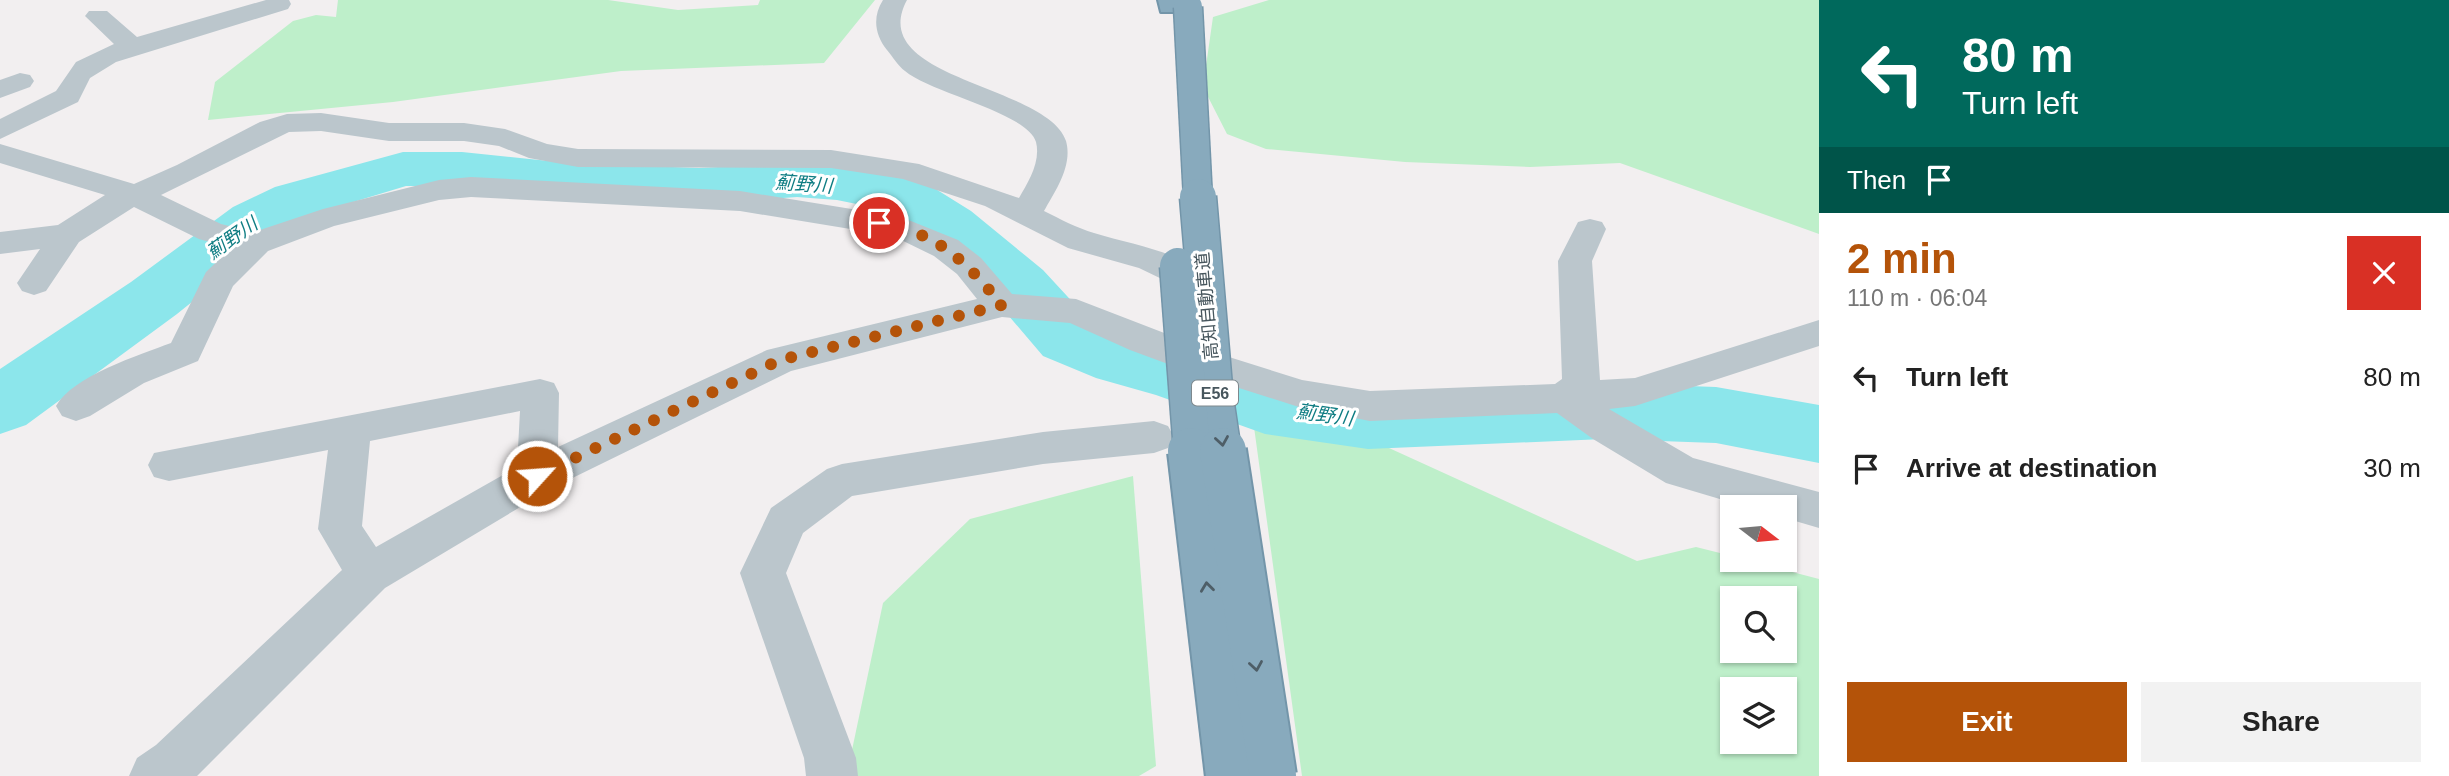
<!DOCTYPE html>
<meta charset="utf-8">
<style>
body{margin:0;font-family:Arial,"Noto Sans JP",sans-serif;background:#f2f2f2;color:#222;height:100vh;display:flex;flex-direction:column;font-size:26px;white-space:nowrap}
*{box-sizing:border-box;margin:0}
p{font-size:23px;color:#767676}
.icon{flex:none;width:38px;height:38px;fill:none;stroke:currentColor;stroke-width:2;stroke-linecap:round;stroke-linejoin:round}
.map{position:relative;flex:1;overflow:hidden}
.panel{display:flex;flex-direction:column;background:#fff;width:630px}
.panel>*{flex:none}
.top-card{background:#00695c;color:#fff;overflow:hidden}
.needle{width:46px;rotate:106deg}
.controls{position:absolute;left:1720px;top:495px;display:grid;gap:14px}
.controls a{display:grid;place-items:center;width:77px;height:77px;border-radius:0px;background:#fff;box-shadow:0 2px 5px #0004;font-size:35px}
.pin{position:absolute;display:grid;place-items:center;width:60px;height:60px;color:#fff;margin:-30px;border:4px solid #fff;border-radius:50%;box-shadow:0 2px 7px #0007}
.me{position:absolute;width:77px;margin:-38px;rotate:64deg;stroke-linejoin:round;filter:drop-shadow(0 0 5px #0008)}
.turn{display:flex;align-items:center;gap:24px;height:147px;padding:0 28px;font-size:32px}
.turn .icon{width:91px;height:91px;stroke-width:2.5}
.turn b{display:block;font-size:49px;line-height:60px}
.then{display:flex;align-items:center;height:66px;padding:0 28px;background:#0003;gap:14px;font-size:26px}
.round{display:grid;place-items:center;flex:none;width:74px;height:74px;border-radius:0px;background:#f2f2f2}
.head{display:flex;align-items:center;justify-content:space-between;height:119px;padding:0 28px}
h1{font-size:42px;font-weight:800;line-height:52px;color:#b45309}
.action{display:flex;gap:14px;margin-top:auto;padding:14px 28px}
.action a{flex:1;height:80px;border-radius:0px;background:#b45309;color:#fff;font-size:28px;font-weight:800;line-height:80px;text-align:center}
.action a+a{background:#f2f2f2;color:#222}
ul{padding:0;list-style:none}
li{display:flex;align-items:center;gap:21px;height:91px;padding:0 28px}
li div{flex:1}
li b{display:block;font-size:26px}
li em{font-style:normal}
main{display:flex;flex:1;min-height:0}
.map>svg:first-child{display:block}
.green{fill:#beefca;fill-rule:evenodd}
.lines{fill:none;stroke-linecap:round;stroke-linejoin:round}
.river{fill:#8ce6eb;fill-rule:evenodd}
.motorway-casing{stroke:#7395a9;stroke-width:4}
.minor{fill:#bbc6cc;fill-rule:evenodd}
.motorway{fill:#88aabd;fill-rule:evenodd}
.motorway-bridge-far2-casing{stroke:#7395a9;stroke-width:31;stroke-linecap:butt}
.motorway-bridge-far1-casing{stroke:#7395a9;stroke-width:39;stroke-linecap:butt}
.motorway-bridge-casing{stroke:#7395a9;stroke-width:50;stroke-linecap:butt}
.motorway-bridge-far2{stroke:#88aabd;stroke-width:28}
.motorway-bridge-far1{stroke:#88aabd;stroke-width:36}
.motorway-bridge{stroke:#88aabd;stroke-width:46}
.oneway{stroke:#4e5e67}
.route{stroke:#b45309;stroke-width:12;stroke-dasharray:0 21.6}
.labels{text-anchor:middle;dominant-baseline:central;stroke-width:6;stroke-linejoin:round;paint-order:stroke}
.shield{fill:#fff;stroke:#7e898e;stroke-width:2}
.shield-label{font-size:16px;font-weight:bold;fill:#47565d}
.street-label{font-size:18px;fill:#47565d;stroke:#fff}
.water-label{font-size:19px;font-style:italic;fill:#0f7d83;stroke:#fff}
</style>
<main>
<div class="map">
<svg width="1819" height="776" viewBox="0 0 1819 776">
<rect width="100%" height="100%" fill="#f2eff0"/>
<g class="green">
<polygon points="338,0 608,0 678,10 758,5 760,0 875,0 824,63 621,71 393,102 208,120 215,82 293,21 316,15 336,17"/>
<polygon points="1269,0 1819,0 1819,234 1620,163 1530,167 1405,162 1266,149 1227,134 1203,87 1213,17"/>
<path d="M 1254,427 L 1310,429 L 1389,448 L 1637,561 L 1696,547 L 1732,556 L 1732,560 L 1746,560 L 1819,579 L 1819,776 L 1302,776 ZM 1732,598 L 1785,598 L 1785,651 L 1732,651 ZM 1732,690 L 1785,690 L 1785,742 L 1732,742 Z"/>
<polygon points="1133,476 1156,766 1139,776 849,776 852,750 883,603 970,519"/>
</g>
<g class="lines">
<polygon class="river" points="403,152 462,152 568,163 699,168 797,163 837,164 926,183 971,211 1043,270 1091,322 1268,379 1368,393 1604,383 1716,387 1819,405 1819,463 1716,443 1604,439 1368,449 1265,434 1156,395 1096,378 1043,356 997,302 927,239 886,210 837,200 797,197 699,204 568,197 462,186 406,186 317,213 275,235 177,314 26,425 0,434 0,369 131,282 233,207 275,187"/>
<defs>
<polygon id="motorway" points="1158,0 1182,0 1179,12 1161,12"/>
</defs>
<use href="#motorway" class="motorway-casing"/>
<g class="minor">
<polygon points="266,0 289,0 291,4 288,9 116,62 90,78 78,102 0,139 0,119 56,91 76,62 114,44 85,16 89,11 107,11 137,37"/>
<path d="M 883,0 L 907,0 C 864,80 1047,84 1066,141 C 1073,166 1055,191 1044,211 C 1060,219 1077,228 1094,233 C 1138,247 1193,251 1219,294 L 1213,302 L 1201,306 L 1189,302 L 1166,281 L 1139,268 L 1068,248 L 985,206 L 903,179 L 831,168 L 578,167 L 529,158 L 499,146 L 464,141 L 389,141 L 321,131 L 289,132 L 161,195 L 221,224 L 254,232 L 323,209 L 439,180 L 471,177 L 740,191 L 901,217 L 958,240 L 981,258 L 1012,294 L 1076,299 L 1198,346 L 1211,343 L 1224,346 L 1229,357 L 1302,380 L 1370,391 L 1555,384 L 1562,379 L 1558,261 L 1578,222 L 1590,219 L 1602,222 L 1606,229 L 1592,261 L 1600,380 L 1635,378 L 1819,320 L 1819,346 L 1635,406 L 1609,409 L 1693,458 L 1819,492 L 1819,528 L 1785,518 L 1785,508 L 1750,508 L 1666,483 L 1593,439 L 1557,413 L 1370,421 L 1302,408 L 1195,374 L 1130,350 L 1070,323 L 1002,317 L 791,371 L 552,488 L 385,588 L 197,776 L 129,776 L 137,758 L 156,745 L 342,570 L 318,529 L 328,450 L 169,481 L 154,477 L 148,465 L 154,453 L 540,379 L 554,383 L 559,393 L 558,447 L 767,350 L 977,299 L 957,274 L 934,256 L 893,236 L 740,211 L 471,197 L 439,200 L 334,226 L 268,251 L 233,286 L 198,361 L 144,383 L 90,416 L 76,421 L 62,416 L 56,406 C 73,376 139,355 171,343 L 206,272 L 231,248 L 199,239 L 134,207 L 79,242 L 46,291 L 34,295 L 22,291 L 17,283 L 40,249 L 0,254 L 0,232 L 58,225 L 105,195 L 0,163 L 0,144 L 134,184 L 177,165 L 260,122 L 287,114 L 321,113 L 389,123 L 464,123 L 505,129 L 547,144 L 578,149 L 831,150 L 919,164 L 1019,198 C 1028,182 1041,162 1036,142 C 1028,113 931,93 905,71 C 898,66 893,57 887,50 C 875,35 872,17 883,0 ZM 520,411 L 517,467 L 376,547 L 362,526 L 370,441 Z"/>
<polygon points="20,73 30,75 34,81 30,87 0,98 0,80"/>
<polygon points="1154,421 1168,426 1174,437 1168,448 1154,453 1043,464 852,496 803,533 786,573 856,758 858,776 806,776 804,758 740,573 771,508 827,469 842,464 1043,432"/>
</g>
<use href="#motorway" class="motorway"/>
<defs>
<polyline id="motorway-bridge-far2" points="1188,7 1198,199"/>
<g id="motorway-bridge-far1">
<polyline points="1198,197 1215,398 1223,452"/>
<polyline points="1178,266 1192,452"/>
</g>
<g id="motorway-bridge">
<polyline points="1191,451 1229,776"/>
<polyline points="1223,451 1273,776"/>
</g>
</defs>
<use href="#motorway-bridge-far2" class="motorway-bridge-far2-casing"/>
<use href="#motorway-bridge-far1" class="motorway-bridge-far1-casing"/>
<use href="#motorway-bridge" class="motorway-bridge-casing"/>
<use href="#motorway-bridge-far2" class="motorway-bridge-far2"/>
<use href="#motorway-bridge-far1" class="motorway-bridge-far1"/>
<use href="#motorway-bridge" class="motorway-bridge"/>
</g>
<defs><path id="oneway-chevron" d="M-2-3.5L2.5 0L-2 3.5" fill="none" stroke-width="1.6" stroke-linecap="round" stroke-linejoin="round" transform="scale(1.75)"/></defs>
<g class="oneway">
<use href="#oneway-chevron" transform="translate(1222 441) rotate(81)"/>
<use href="#oneway-chevron" transform="translate(1207 587) rotate(-97)"/>
<use href="#oneway-chevron" transform="translate(1256 666) rotate(81)"/>
</g>
<g class="lines">
<path class="route" d="M 537,476 L 780,360 L 1002,305 C 965,261 939,233 879,223"/>
</g>
<g class="labels">
<rect class="shield" x="1192" y="380.5" width="46" height="25" rx="5"/>
<g class="shield-label">
<text x="1215" y="393">E56</text>
</g>
<g class="street-label">
<text transform="translate(1207 306) rotate(-95)">高知自動車道</text>
</g>
<g class="water-label">
<text transform="translate(804 184) rotate(4)">薊野川</text>
<text transform="translate(232 238) rotate(-35)">薊野川</text>
<text transform="translate(1325 415) rotate(8)">薊野川</text>
</g>
</g>
</svg>
<div class="controls">
<a><svg class="needle" viewBox="-14 -14 28 28"><path d="M0-13l5 13h-10z" fill="#e53935"/><path d="M0 13l5-13h-10z" fill="#767676"/></svg></a>
<a><svg class="icon" aria-label="search" viewBox="0 0 24 24"><circle cx="10" cy="10" r="6"/><path d="M15 15l6 6"/></svg></a>
<a><svg class="icon" aria-label="layers" viewBox="0 0 24 24"><path d="M12 4l9 5-9 5-9-5zM3 14l9 5 9-5"/></svg></a>
</div>
<div class="pin" style="left:879px;top:223px;background:#d93025"><svg class="icon" aria-label="arrive" viewBox="0 0 24 24"><path d="M6 21V4h12l-3 4 3 4H6"/></svg></div>
<svg class="me" style="left:537px;top:476px" viewBox="-20 -20 40 40"><circle r="17" fill="#b45309" stroke="#fff" stroke-width="3"/><path d="M0-11L8 9 0 5-8 9z" fill="#fff"/></svg>
</div>
<section class="panel">
<div class="top-card">
<div class="turn"><svg class="icon" aria-label="left" viewBox="0 0 24 24"><path d="M17 20v-9H6M10 6l-5 5 5 5"/></svg><div><b>80 m</b>Turn left</div></div>
<div class="then">Then<svg class="icon" aria-label="arrive" viewBox="0 0 24 24"><path d="M6 21V4h12l-3 4 3 4H6"/></svg></div>
</div>
<div class="head"><div><h1>2 min</h1><p>110 m · 06:04</p></div><a class="round" style="background:#d93025;color:#fff"><svg class="icon" aria-label="close" viewBox="0 0 24 24"><path d="M6 6l12 12M18 6L6 18"/></svg></a></div>
<ul>
<li><svg class="icon" aria-label="left" viewBox="0 0 24 24"><path d="M17 20v-9H6M10 6l-5 5 5 5"/></svg><div><b>Turn left</b></div><em>80 m</em></li>
<li><svg class="icon" aria-label="arrive" viewBox="0 0 24 24"><path d="M6 21V4h12l-3 4 3 4H6"/></svg><div><b>Arrive at destination</b></div><em>30 m</em></li>
</ul>
<div class="action"><a>Exit</a><a>Share</a></div>
</section>
</main>
